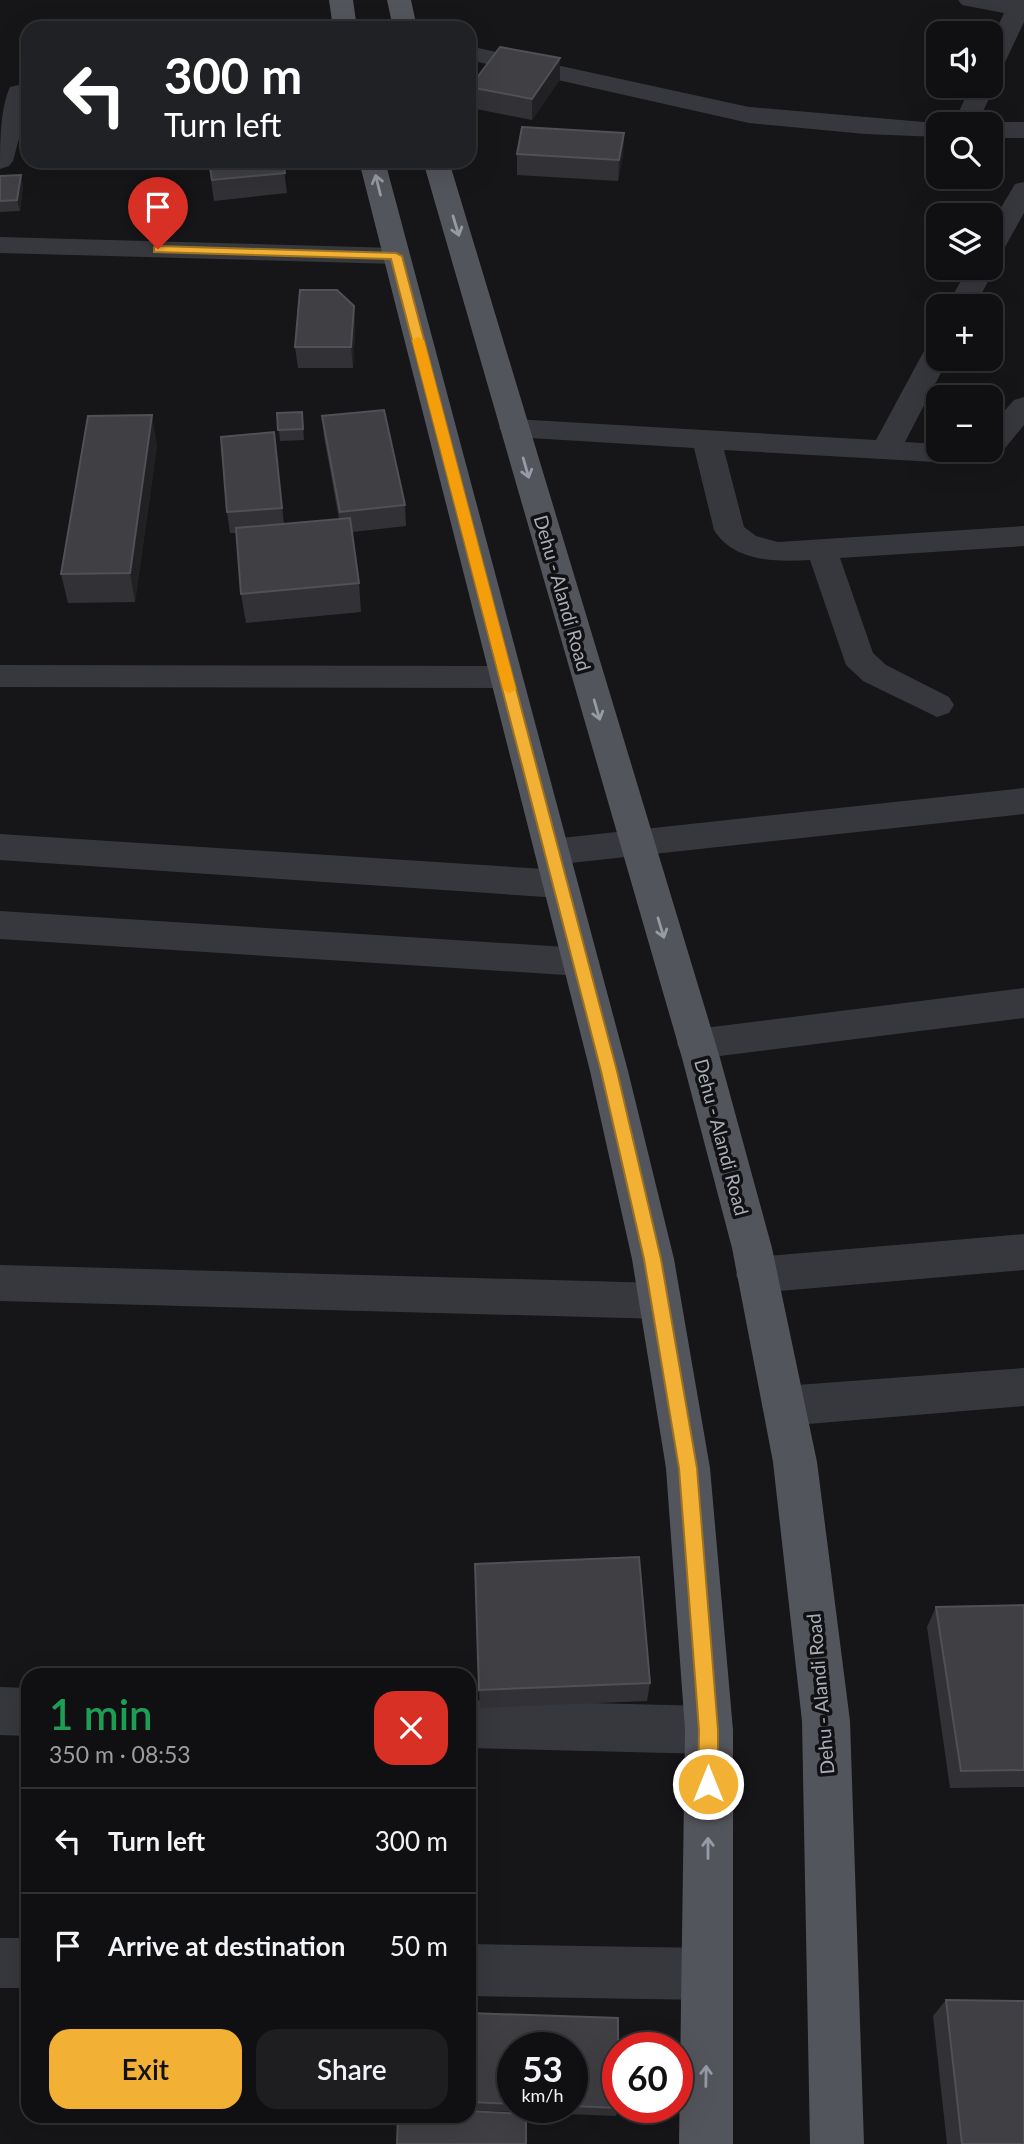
<!DOCTYPE html>
<meta charset="utf-8">
<style>
body{margin:0;font-family:Lato,sans-serif;background:#1e1e20;color:#f1f3f6;height:100vh;display:flex;flex-direction:column;font-size:26px;white-space:nowrap}
*{box-sizing:border-box;margin:0}
p{font-size:23px;color:#9c9d9f}
.icon{flex:none;width:38px;height:38px;fill:none;stroke:currentColor;stroke-width:2;stroke-linecap:round;stroke-linejoin:round}
.map{position:relative;flex:1;overflow:hidden}
.sheet{position:absolute;left:21px;top:1668px;width:455px;height:455px;display:flex;flex-direction:column;background:#101012;border-radius:21px;box-shadow:0 7px 28px #0002,0 0 0 2px #303032}
.sheet>*{flex:none}
.top-card{position:absolute;left:21px;top:21px;width:455px;height:147px;border-radius:21px;box-shadow:0 7px 28px #0002,0 0 0 2px #303032;background:#202124;color:#fff;overflow:hidden}
.controls{position:absolute;left:926px;top:21px;display:grid;gap:14px}
.controls a{display:grid;place-items:center;width:77px;height:77px;border-radius:14px;background:#101012;box-shadow:0 7px 28px #0002,0 0 0 2px #303032;font-size:35px}
.speed{position:absolute;left:497px;top:2032px;display:flex;gap:14px;font-size:35px;font-weight:700;text-align:center}
.speed>*{display:grid;place-content:center;width:91px;height:91px;border-radius:50%;background:#101012;box-shadow:0 7px 28px #0002,0 0 0 2px #303032;line-height:1}
.speed small{font-size:18px;font-weight:400}
.speed .limit{border:10px solid #d22;background:#fff;color:#111}
.pin{position:absolute;display:grid;place-items:center;width:60px;height:60px;color:#fff;margin:-72px -30px;border-radius:50% 50% 50% 0;rotate:-45deg;box-shadow:0 0 7px #0007}
.pin .icon{rotate:45deg}
.me{position:absolute;width:77px;margin:-38px;rotate:0deg;stroke-linejoin:round;filter:drop-shadow(0 0 5px #0008)}
.turn{display:flex;align-items:center;gap:24px;height:147px;padding:0 28px;font-size:32px}
.turn .icon{width:91px;height:91px;stroke-width:2.5}
.turn b{display:block;font-size:49px;line-height:60px}
.round{display:grid;place-items:center;flex:none;width:74px;height:74px;border-radius:21px;background:#1e1e20}
.summary{display:flex;align-items:center;justify-content:space-between;height:119px;padding:0 28px}
h1{font-size:42px;font-weight:600;line-height:52px;color:#1e9e55}
.cta{display:flex;gap:14px;margin-top:auto;padding:14px 28px}
.cta a{flex:1;height:80px;border-radius:21px;background:#f2b134;color:#111;font-size:28px;font-weight:600;line-height:80px;text-align:center}
.cta a+a{background:#1e1e20;color:#f1f3f6}
ul{padding:0;list-style:none}
li{display:flex;align-items:center;gap:21px;height:105px;padding:0 28px;border-top:2px solid #303032}
li div{flex:1}
li b{display:block;font-size:26px}
li em{font-style:normal}
.map>svg:first-child{display:block}
.lines{fill:none;stroke-linecap:round;stroke-linejoin:round}
.minor{fill:#37383d;fill-rule:evenodd}
.major{fill:#53555c;fill-rule:evenodd}
.wall{fill:#323236;fill-rule:evenodd}
.shaded-wall{fill:#212124}
.building{fill:#3f3f44;stroke:#4f5156;stroke-width:2}
.oneway{stroke:#979ba6}
.route{fill:#f2b134;stroke:#9d7322;stroke-width:2}
.slow{fill:#f59e0b}
.labels{text-anchor:middle;dominant-baseline:central;stroke-width:7;stroke-linejoin:round;paint-order:stroke}
.street-label{font-size:19px;fill:#a8adb8;stroke:#111113}
</style>
<div class="map">
<svg width="1024" height="2144" viewBox="0 0 1024 2144">
<rect width="100%" height="100%" fill="#161618"/>
<g class="lines">
<g class="minor">
<polygon points="958,0 1024,0 1024,22 999,75 990,77 990,43 1004,13 962,5"/>
<polygon points="469,46 749,107 947,124 938,124 938,137 865,134 749,123 469,60"/>
<polygon points="990,80 995,86 977,124 953,124 971,86 990,86"/>
<path d="M 19,85 L 28,87 L 28,105 L 13,161 L 9,166 L 0,169 C 0,143 0,109 10,87 Z"/>
<polygon points="990,122 1024,122 1024,138 990,138 990,124 983,124"/>
<polygon points="1024,182 1024,213 1000,256 990,258 990,226 1015,184"/>
<polygon points="0,237 396,248 406,250 410,256 406,262 396,264 0,253"/>
<polygon points="991,262 995,268 975,306 947,306 968,268 990,268"/>
<path d="M 938,342 L 938,359 L 948,359 L 905,442 L 938,444 L 938,450 L 990,450 L 990,427 L 1014,400 L 1024,397 L 1024,425 L 1001,453 L 994,457 L 953,463 L 724,450 L 744,527 L 756,536 L 778,542 L 1024,526 L 1024,546 L 840,558 L 873,653 L 886,665 L 949,697 L 954,705 L 949,713 L 937,717 L 863,681 L 846,665 L 810,560 C 776,562 734,562 714,530 L 694,448 L 514,437 L 504,434 L 499,428 L 504,422 L 514,419 L 876,440 L 924,351 L 928,345 Z"/>
<polygon points="0,665 506,666 518,669 522,677 518,685 506,688 0,687"/>
<polygon points="1024,788 1024,814 552,865 539,861 534,852 539,843 552,839"/>
<polygon points="0,834 560,870 573,874 578,884 573,894 560,898 0,860"/>
<polygon points="0,911 581,948 594,952 599,962 594,972 581,976 0,939"/>
<polygon points="1024,988 1024,1018 696,1059 683,1055 677,1044 683,1033 696,1029"/>
<polygon points="1024,1234 1024,1270 757,1293 742,1288 736,1275 742,1262 757,1257"/>
<polygon points="0,1265 660,1283 675,1288 681,1301 675,1314 660,1319 0,1301"/>
<polygon points="1024,1368 1024,1406 784,1426 769,1420 762,1406 769,1392 784,1386"/>
<polygon points="0,1687 28,1688 28,1736 0,1735"/>
<polygon points="469,1700 709,1706 726,1713 733,1730 726,1747 709,1754 469,1748"/>
<rect x="0" y="1938" width="28" height="50"/>
<polygon points="469,1944 707,1948 725,1956 733,1974 725,1992 707,2000 469,1996"/>
</g>
<g class="major">
<polygon points="329,0 353,0 357,28 333,28"/>
<polygon points="387,0 411,0 417,28 393,28"/>
<polygon points="359,161 385,161 628,1071 674,1259 710,1468 733,1730 733,2144 679,2144 685,1730 666,1468 632,1259 590,1071"/>
<polygon points="423,161 449,161 720,1058 772,1248 817,1462 850,1721 864,2144 810,2144 802,1721 773,1462 732,1248 682,1058"/>
</g>
</g>
<g class="wall">
<polygon points="560,58 560,79 532,120 471,108 470,87"/>
<polygon points="624,133 623,154 618,181 517,175 517,154"/>
<polygon points="198,161 283,161 287,193 214,201 209,167 200,169"/>
<polygon points="21,175 23,186 20,211 0,212 0,176"/>
<polygon points="354,306 355,327 353,368 298,368 295,347"/>
<polygon points="302,412 304,440 280,441 277,413"/>
<polygon points="322,416 405,505 406,526 352,532 359,583 361,612 246,623 241,594 237,533 230,533 227,512 274,432 284,524 339,519 324,437"/>
<polygon points="157,445 135,602 68,603 61,574"/>
<polygon points="1024,1605 1024,1787 950,1788 927,1627 936,1607"/>
<polygon points="650,1683 647,1701 480,1708 479,1690"/>
<polygon points="946,2000 1024,2144 947,2144 933,2016"/>
<path d="M 469,2013 L 618,2018 L 618,2107 L 616,2116 L 469,2110 ZM 513,2048 L 572,2048 L 572,2107 L 513,2107 Z"/>
</g>
<g class="shaded-wall">
<polygon points="560,58 560,79 532,120 532,99"/>
<polygon points="624,133 623,154 618,181 619,160"/>
<polygon points="199,161 208,161 209,167 200,169"/>
<polygon points="21,175 23,186 20,211 17,200"/>
<polygon points="354,306 355,327 353,368 351,347"/>
<polygon points="152,415 157,445 135,602 130,573"/>
</g>
<g class="building">
<polygon points="245,22 246,28 170,28 169,26"/>
<polygon points="500,47 560,58 532,99 470,87"/>
<polygon points="522,127 624,133 619,160 517,154"/>
<polygon points="209,161 283,161 285,173 212,180"/>
<polygon points="21,175 17,200 0,201 0,176"/>
<polygon points="300,290 337,290 354,306 351,347 295,347"/>
<polygon points="384,410 405,505 340,512 322,416"/>
<polygon points="302,412 303,429 278,430 277,413"/>
<polygon points="152,415 130,573 61,574 88,416"/>
<polygon points="274,432 282,508 227,512 221,437"/>
<polygon points="350,518 359,583 241,594 236,528"/>
<polygon points="639,1557 650,1683 479,1690 475,1564"/>
<polygon points="1024,1605 1024,1770 961,1771 936,1607"/>
<polygon points="946,2000 1024,2001 1024,2144 962,2144"/>
<polygon points="469,2013 618,2018 618,2108 572,2106 572,2048 513,2048 513,2104 469,2102"/>
<polygon points="469,2111 526,2114 526,2144 397,2144 398,2116 469,2116"/>
</g>
<defs><path id="oneway-shaft" d="M-6 0H5M1.5-3L5.5 0L1.5 3" fill="none" stroke-width="1.6" stroke-linecap="round" stroke-linejoin="round" transform="scale(1.75)"/></defs>
<g class="oneway">
<use href="#oneway-shaft" transform="translate(378 185) rotate(-104)"/>
<use href="#oneway-shaft" transform="translate(456 226) rotate(73)"/>
<use href="#oneway-shaft" transform="translate(526 468) rotate(74)"/>
<use href="#oneway-shaft" transform="translate(597 710) rotate(74)"/>
<use href="#oneway-shaft" transform="translate(661 928) rotate(73)"/>
<use href="#oneway-shaft" transform="translate(708 1848) rotate(-90)"/>
<use href="#oneway-shaft" transform="translate(706 2076) rotate(-89)"/>
</g>
<polygon class="route" points="158,246 396,253 402,256 617,1071 661,1259 697,1468 718,1730 718,1784 715,1791 708,1794 701,1791 698,1784 699,1730 679,1468 644,1259 601,1071 391,259 154,252 154,247"/>
<polygon class="slow" points="418,337 424,340 516,689 509,694 503,689 412,340"/>
<g class="labels">
<g class="street-label">
<text transform="translate(563 593) rotate(74)">Dehu - Alandi Road</text>
<text transform="translate(722 1137) rotate(75)">Dehu - Alandi Road</text>
<text transform="translate(820 1694) rotate(-95)">Dehu - Alandi Road</text>
</g>
</g>
</svg>
<div class="controls">
<a><svg class="icon" aria-label="sound" viewBox="0 0 24 24"><path d="M4 9h4l5-4v14l-5-4H4zM17 9q2 3 0 6"/></svg></a>
<a><svg class="icon" aria-label="search" viewBox="0 0 24 24"><circle cx="10" cy="10" r="6"/><path d="M15 15l6 6"/></svg></a>
<a><svg class="icon" aria-label="layers" viewBox="0 0 24 24"><path d="M12 4l9 5-9 5-9-5zM3 14l9 5 9-5"/></svg></a>
<a>+</a>
<a>−</a>
</div>
<div class="speed"><div>53<small>km/h</small></div><div class="limit">60</div></div>
<div class="pin" style="left:158px;top:249px;background:#d93025"><svg class="icon" aria-label="arrive" viewBox="0 0 24 24"><path d="M6 21V4h12l-3 4 3 4H6"/></svg></div>
<svg class="me" style="left:708px;top:1784px" viewBox="-20 -20 40 40"><circle r="17" fill="#f2b134" stroke="#fff" stroke-width="3"/><path d="M0-11L8 9 0 5-8 9z" fill="#fff"/></svg>
<div class="top-card">
<div class="turn"><svg class="icon" aria-label="left" viewBox="0 0 24 24"><path d="M17 20v-9H6M10 6l-5 5 5 5"/></svg><div><b>300 m</b>Turn left</div></div>
</div>
<section class="sheet">
<div class="summary"><div><h1>1 min</h1><p>350 m · 08:53</p></div><a class="round" style="background:#d93025;color:#fff"><svg class="icon" aria-label="close" viewBox="0 0 24 24"><path d="M6 6l12 12M18 6L6 18"/></svg></a></div>
<ul>
<li><svg class="icon" aria-label="left" viewBox="0 0 24 24"><path d="M17 20v-9H6M10 6l-5 5 5 5"/></svg><div><b>Turn left</b></div><em>300 m</em></li>
<li><svg class="icon" aria-label="arrive" viewBox="0 0 24 24"><path d="M6 21V4h12l-3 4 3 4H6"/></svg><div><b>Arrive at destination</b></div><em>50 m</em></li>
</ul>
<div class="cta"><a>Exit</a><a>Share</a></div>
</section>
</div>
